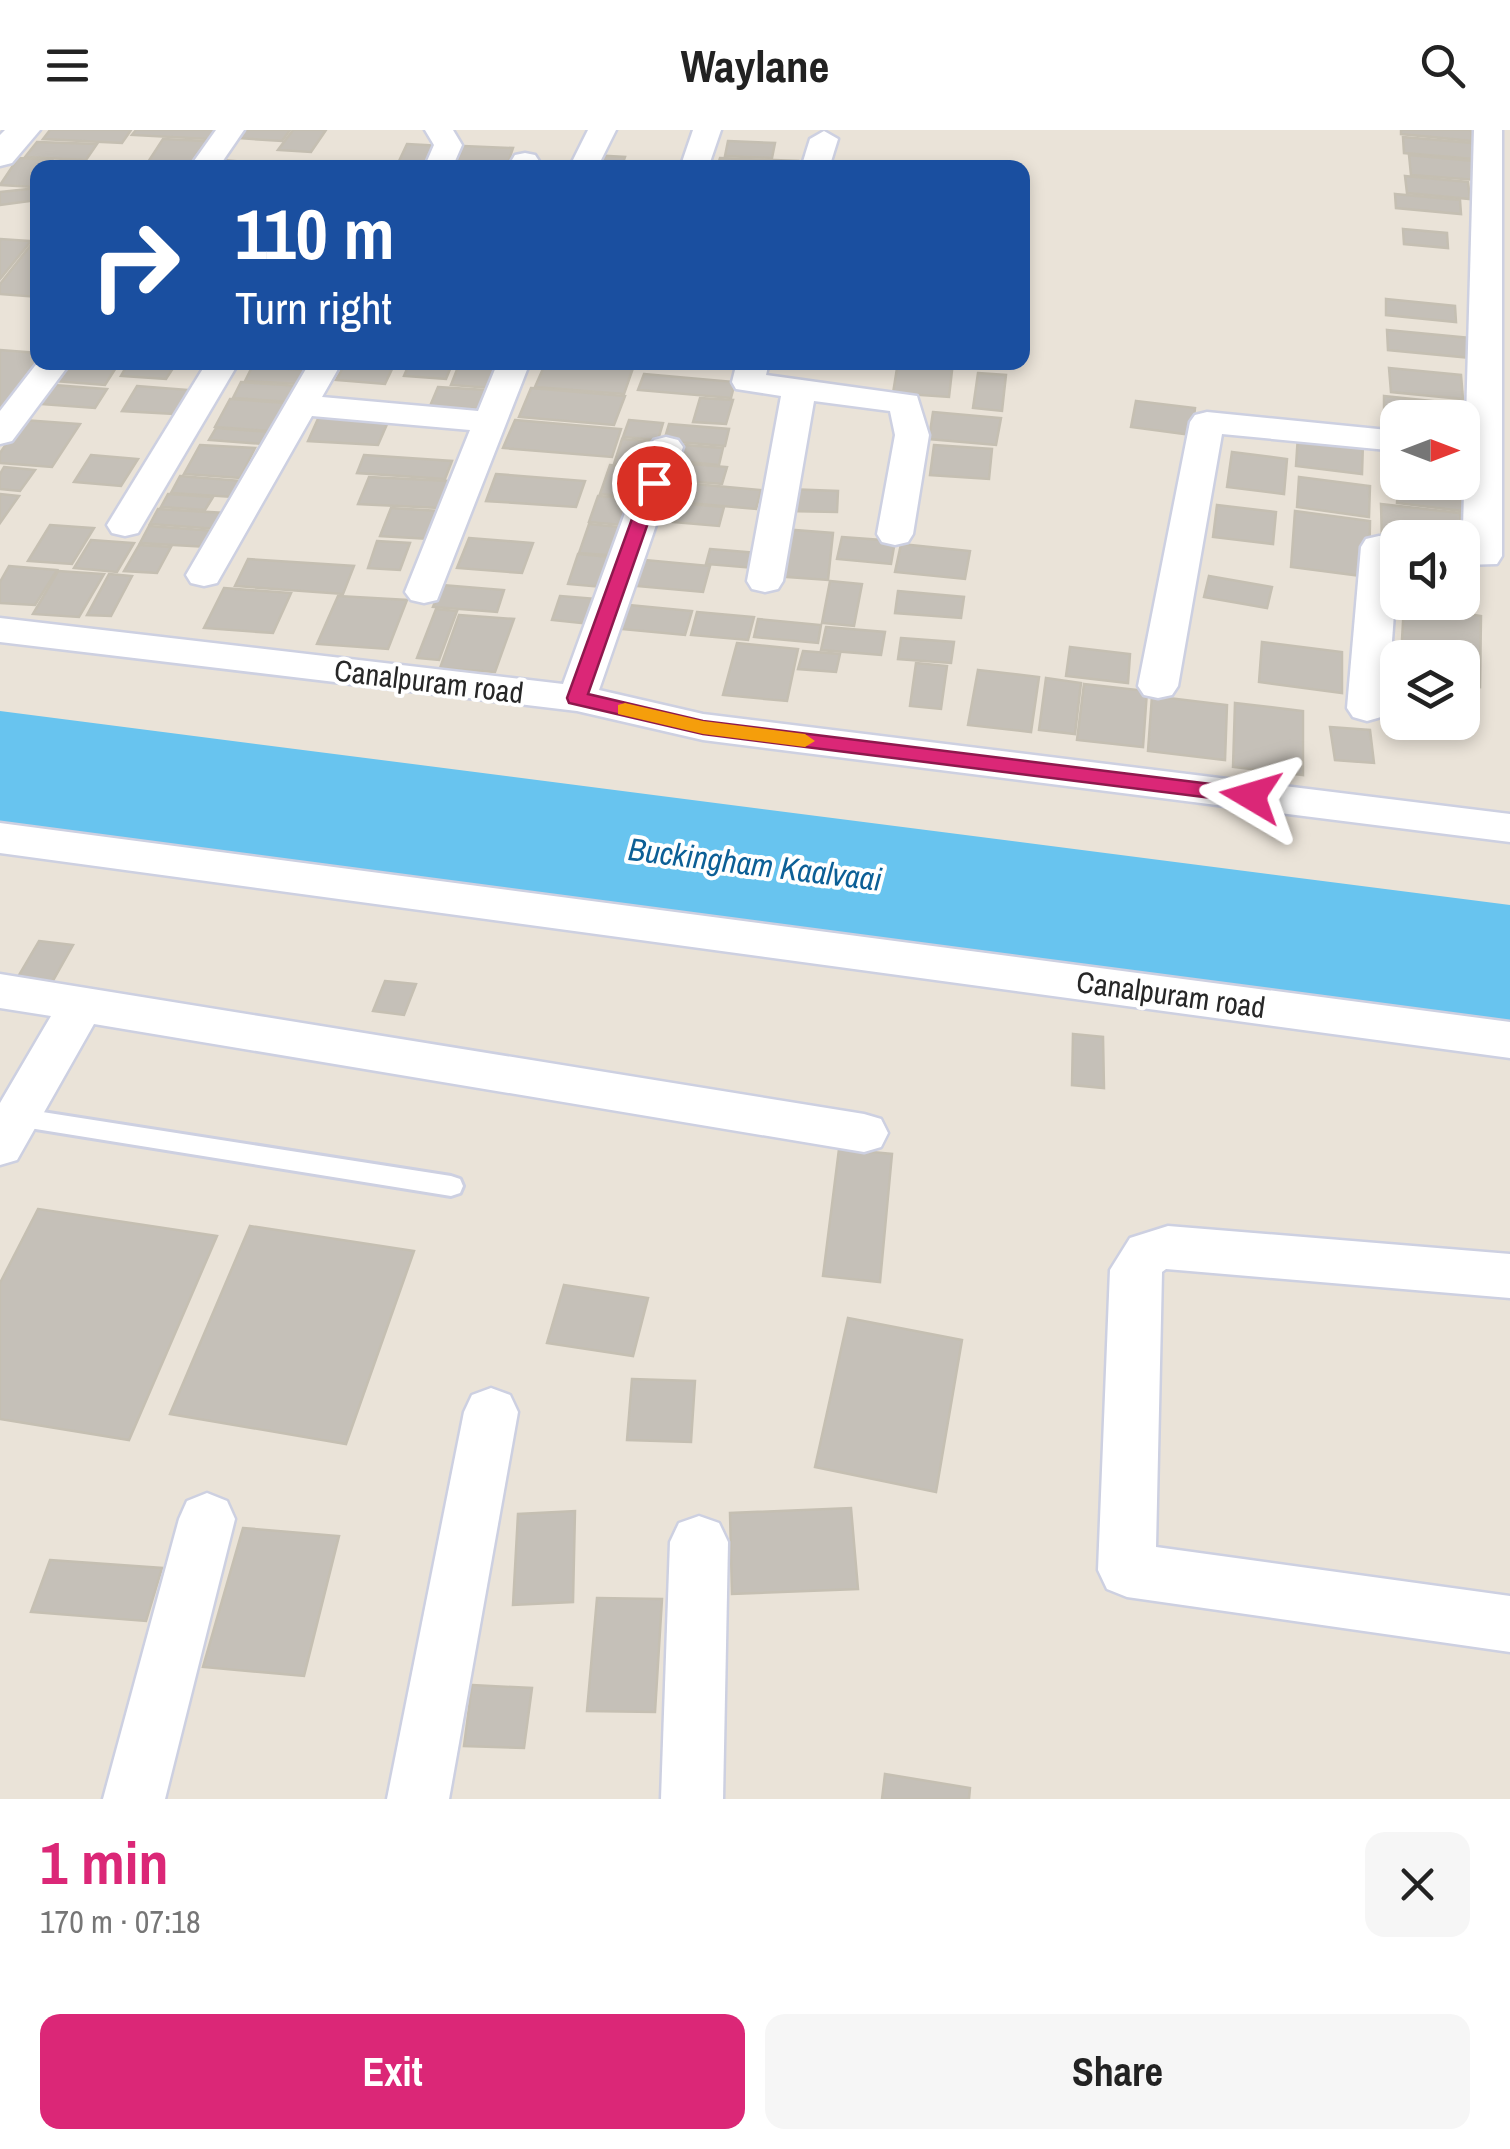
<!DOCTYPE html>
<meta charset="utf-8">
<style>
body{margin:0;font-family:"Archivo Narrow",sans-serif;background:#f6f6f6;color:#222;height:100vh;display:flex;flex-direction:column;font-size:38px;white-space:nowrap}
*{box-sizing:border-box;margin:0}
p{font-size:32px;color:#767676}
.icon{flex:none;width:55px;height:55px;fill:none;stroke:currentColor;stroke-width:2;stroke-linecap:round;stroke-linejoin:round}
.map{position:relative;height:1669px;overflow:hidden}
.panel{display:flex;flex-direction:column;background:#fff;flex:1}
.panel>*{flex:none}
.hud{position:absolute;left:30px;top:30px;width:1000px;height:210px;border-radius:20px;box-shadow:0 5px 15px #0003;background:#1a4fa0;color:#fff;overflow:hidden}
.needle{width:65px;rotate:90deg}
.tools{position:absolute;left:1380px;top:270px;display:grid;gap:20px}
.tools a{display:grid;place-items:center;width:100px;height:100px;border-radius:20px;background:#fff;box-shadow:0 5px 15px #0003;font-size:50px}
.pin{position:absolute;display:grid;place-items:center;width:85px;height:85px;color:#fff;margin:-42px;border:5px solid #fff;border-radius:50%;box-shadow:0 2px 10px #0007}
.me{position:absolute;width:110px;margin:-55px;rotate:277deg;stroke-linejoin:round;filter:drop-shadow(0 0 8px #0008)}
.turn{display:flex;align-items:center;gap:35px;height:210px;padding:0 40px;font-size:45px}
.turn .icon{width:130px;height:130px;stroke-width:2.5}
.turn b{display:block;font-size:70px;line-height:85px}
.round{display:grid;place-items:center;flex:none;width:105px;height:105px;border-radius:20px;background:#f6f6f6}
.head{display:flex;align-items:center;justify-content:space-between;height:170px;padding:0 40px}
h1{font-size:60px;font-weight:700;line-height:75px;color:#db2777}
.primary-button{display:flex;gap:20px;margin-top:auto;padding:20px 40px}
.primary-button a{flex:1;height:115px;border-radius:20px;background:#db2777;color:#fff;font-size:40px;font-weight:700;line-height:115px;text-align:center}
.primary-button a+a{background:#f6f6f6;color:#222}
header{display:flex;justify-content:space-between;align-items:center;height:130px;padding:0 40px;background:#fff;font-size:45px;font-weight:700}
.map>svg:first-child{display:block}
.water{fill:#68c4ef}
.building{fill:#c5c0b8;stroke:#c5bfb2;stroke-width:2.5}
.lines{fill:none;stroke-linecap:round;stroke-linejoin:round}
.service-casing{stroke:#cdd0e1;stroke-width:6}
.minor-casing{stroke:#cdd0e1;stroke-width:5}
.tertiary-casing{stroke:#cdd0e1;stroke-width:5}
.service{fill:#fff;fill-rule:evenodd}
.minor{fill:#fff;fill-rule:evenodd}
.tertiary{fill:#fff;fill-rule:evenodd}
.route{fill:#db2777;stroke:#8e194d;stroke-width:2.5}
.slow{fill:#f59e0b}
.labels{text-anchor:middle;dominant-baseline:central;stroke-width:8;stroke-linejoin:round;paint-order:stroke}
.street-label{font-size:30px;fill:#272727;stroke:#fff}
.water-label{font-size:32px;font-style:italic;fill:#0c5f96;stroke:#fff}
</style>
<header><svg class="icon" aria-label="menu" viewBox="0 0 24 24"><path d="M4 6h16M4 12h16M4 18h16"/></svg>Waylane<svg class="icon" aria-label="search" viewBox="0 0 24 24"><circle cx="10" cy="10" r="6"/><path d="M15 15l6 6"/></svg></header>
<div class="map">
<svg width="1510" height="1669" viewBox="0 0 1510 1669">
<rect width="100%" height="100%" fill="#eae3d8"/>
<polygon class="water" points="0,581 1510,775 1510,907 0,705"/>
<g class="building">
<polygon points="50,0 131,0 122,13 43,9"/>
<polygon points="136,0 214,0 209,9 132,5"/>
<polygon points="243,0 290,0 282,11 237,8"/>
<polygon points="293,0 326,0 311,22 278,20"/>
<polygon points="1401,0 1471,0 1472,11 1401,4"/>
<polygon points="1403,7 1472,13 1474,29 1404,23"/>
<polygon points="163,9 206,11 192,34 148,32"/>
<polygon points="728,11 775,13 772,28 725,26"/>
<polygon points="37,12 97,14 86,30 25,27"/>
<polygon points="407,14 441,16 432,33 399,31"/>
<polygon points="463,16 513,18 507,36 456,34"/>
<polygon points="592,25 625,27 621,38 587,38"/>
<polygon points="1409,25 1474,31 1476,50 1411,45"/>
<polygon points="18,28 52,30 47,38 38,38 38,50 33,57 0,55"/>
<polygon points="720,28 798,31 797,38 717,38"/>
<polygon points="221,30 270,34 267,38 216,38"/>
<polygon points="1405,46 1468,52 1470,69 1407,63"/>
<polygon points="38,58 38,70 0,75 0,62"/>
<polygon points="1395,64 1460,70 1461,84 1396,78"/>
<polygon points="1403,99 1447,103 1448,118 1404,114"/>
<polygon points="38,106 38,167 0,164 0,154"/>
<polygon points="0,109 31,111 0,149"/>
<polygon points="1386,169 1455,176 1456,192 1386,185"/>
<polygon points="1387,200 1470,208 1472,228 1388,220"/>
<polygon points="0,220 38,223 39,232 7,277 0,277"/>
<polygon points="66,232 119,233 105,255 53,251"/>
<polygon points="129,232 177,232 166,249 121,246"/>
<polygon points="410,232 453,232 446,249 404,246"/>
<polygon points="460,232 500,232 490,258 451,255"/>
<polygon points="546,232 560,232 633,238 624,264 535,257"/>
<polygon points="898,232 953,232 949,267 893,263"/>
<polygon points="345,234 393,237 385,254 336,250"/>
<polygon points="252,237 308,240 301,254 245,251"/>
<polygon points="1389,238 1461,245 1463,269 1391,262"/>
<polygon points="978,243 1006,245 1002,281 973,278"/>
<polygon points="644,244 735,252 731,268 638,260"/>
<polygon points="241,252 300,256 292,272 233,268"/>
<polygon points="54,255 107,259 95,278 40,274"/>
<polygon points="137,256 189,260 174,284 122,281"/>
<polygon points="438,257 485,260 478,279 430,276"/>
<polygon points="531,258 625,266 614,295 519,287"/>
<polygon points="1384,266 1469,275 1471,309 1462,308 1462,288 1398,288 1398,300 1384,299"/>
<polygon points="700,268 733,270 726,294 693,292"/>
<polygon points="230,269 286,273 271,301 215,297"/>
<polygon points="1136,271 1195,278 1192,305 1131,297"/>
<polygon points="321,282 391,285 378,315 308,311"/>
<polygon points="933,282 1001,288 996,315 929,309"/>
<polygon points="23,290 80,294 52,337 0,333 0,323"/>
<polygon points="515,290 621,299 612,327 503,318"/>
<polygon points="629,290 663,293 658,310 623,307"/>
<polygon points="669,294 729,299 725,316 664,311"/>
<polygon points="216,298 271,302 264,314 209,310"/>
<polygon points="1298,305 1363,313 1362,344 1296,336"/>
<polygon points="622,309 659,312 651,337 614,334"/>
<polygon points="672,314 723,318 719,335 667,330"/>
<polygon points="200,315 255,318 240,348 184,344"/>
<polygon points="934,315 992,319 989,349 930,345"/>
<polygon points="1232,322 1287,329 1284,364 1227,357"/>
<polygon points="91,325 138,329 121,356 74,352"/>
<polygon points="364,325 452,331 445,349 357,343"/>
<polygon points="666,332 727,337 722,354 660,349"/>
<polygon points="610,335 650,339 641,368 600,364"/>
<polygon points="4,337 35,340 20,361 0,359 0,344"/>
<polygon points="496,344 585,351 576,377 486,371"/>
<polygon points="180,346 242,351 233,367 171,363"/>
<polygon points="369,347 449,351 439,378 358,374"/>
<polygon points="1299,347 1370,356 1369,387 1297,377"/>
<polygon points="1398,348 1398,352 1461,352 1462,381 1397,373"/>
<polygon points="662,351 761,360 756,379 656,370"/>
<polygon points="787,359 838,361 837,382 786,381"/>
<polygon points="0,364 19,366 0,393"/>
<polygon points="168,364 213,367 205,380 161,377"/>
<polygon points="598,366 640,369 632,396 589,392"/>
<polygon points="654,371 724,377 719,396 648,390"/>
<polygon points="1381,374 1460,383 1462,408 1398,408 1398,414 1382,413"/>
<polygon points="1217,375 1276,382 1273,414 1213,407"/>
<polygon points="391,378 439,381 430,409 380,406"/>
<polygon points="158,379 225,383 217,399 150,394"/>
<polygon points="1295,381 1370,391 1369,447 1291,437"/>
<polygon points="589,394 630,398 620,426 579,423"/>
<polygon points="50,395 94,398 72,434 28,431"/>
<polygon points="149,396 216,401 208,417 140,413"/>
<polygon points="782,399 833,403 828,450 774,446"/>
<polygon points="842,407 895,411 891,434 837,429"/>
<polygon points="469,408 533,413 522,443 457,438"/>
<polygon points="91,410 134,413 117,442 74,438"/>
<polygon points="377,411 410,413 400,440 368,438"/>
<polygon points="901,414 970,421 965,449 895,442"/>
<polygon points="139,415 171,417 157,443 124,441"/>
<polygon points="710,419 757,423 754,438 706,434"/>
<polygon points="578,424 611,427 602,457 568,454"/>
<polygon points="248,429 354,436 343,464 235,456"/>
<polygon points="634,429 710,436 703,462 625,455"/>
<polygon points="9,436 57,440 35,475 0,473 0,452"/>
<polygon points="58,441 104,444 79,487 33,484"/>
<polygon points="109,444 132,446 111,486 87,485"/>
<polygon points="1209,446 1272,457 1267,478 1204,467"/>
<polygon points="830,451 862,454 854,496 822,493"/>
<polygon points="442,455 504,460 497,482 433,477"/>
<polygon points="224,458 291,463 273,503 204,498"/>
<polygon points="898,461 964,467 961,488 895,483"/>
<polygon points="338,466 407,470 388,519 317,514"/>
<polygon points="560,466 598,469 590,494 552,490"/>
<polygon points="1404,474 1481,486 1480,557 1462,555 1462,528 1401,528"/>
<polygon points="629,475 692,481 685,505 621,499"/>
<polygon points="436,479 457,481 439,530 417,528"/>
<polygon points="697,482 754,487 748,510 691,505"/>
<polygon points="459,485 514,489 495,542 440,538"/>
<polygon points="758,489 821,495 818,513 754,507"/>
<polygon points="826,497 885,502 881,525 821,520"/>
<polygon points="901,508 954,512 951,533 898,529"/>
<polygon points="1262,512 1342,522 1342,563 1259,552"/>
<polygon points="737,513 798,519 787,571 723,565"/>
<polygon points="1070,517 1130,524 1128,553 1066,546"/>
<polygon points="803,521 840,524 836,542 798,539"/>
<polygon points="916,533 947,536 941,579 910,576"/>
<polygon points="978,540 1039,547 1031,602 968,595"/>
<polygon points="1046,548 1081,553 1075,604 1039,600"/>
<polygon points="1084,554 1147,561 1143,617 1077,610"/>
<polygon points="1152,566 1227,575 1225,630 1148,621"/>
<polygon points="1235,573 1303,581 1303,645 1233,637"/>
<polygon points="1330,597 1370,600 1374,633 1335,630"/>
<polygon points="39,811 73,815 46,863 12,857"/>
<polygon points="385,851 416,854 404,885 373,881"/>
<polygon points="1073,904 1103,907 1104,958 1072,955"/>
<polygon points="839,1019 892,1024 880,1152 823,1146"/>
<polygon points="38,1079 217,1106 129,1310 0,1289 0,1153"/>
<polygon points="250,1096 414,1121 346,1314 170,1284"/>
<polygon points="564,1155 648,1168 633,1226 547,1213"/>
<polygon points="848,1188 962,1210 936,1362 815,1337"/>
<polygon points="632,1249 695,1251 691,1312 627,1310"/>
<polygon points="851,1378 858,1459 732,1464 730,1383"/>
<polygon points="575,1381 573,1472 513,1475 518,1384"/>
<polygon points="243,1398 339,1406 304,1546 203,1537"/>
<polygon points="50,1430 162,1438 146,1491 31,1482"/>
<polygon points="597,1468 662,1469 655,1582 587,1581"/>
<polygon points="472,1555 532,1558 524,1618 464,1616"/>
<polygon points="885,1644 970,1658 969,1669 882,1669"/>
</g>
<g class="lines">
<defs>
<polygon id="service" points="17,978 451,1046 460,1049 463,1056 460,1063 451,1066 17,996 8,994 5,987 8,980"/>
<g id="minor">
<polygon points="216,0 244,0 218,38 189,38"/>
<polygon points="425,0 453,0 462,15 452,38 424,38 434,15"/>
<polygon points="588,0 616,0 597,38 569,38"/>
<polygon points="693,0 721,0 708,38 680,38"/>
<polygon points="1474,0 1502,0 1502,426 1497,434 1462,435"/>
<polygon points="824,1 838,9 829,38 801,38 810,9"/>
<polygon points="525,23 535,25 539,31 535,38 507,38 515,25"/>
<polygon points="38,232 71,232 12,311 0,314 0,281"/>
<polygon points="207,232 239,232 138,403 125,406 112,403 107,395"/>
<polygon points="310,232 342,232 322,267 478,281 498,232 530,232 437,470 424,473 411,470 405,462 470,300 312,286 217,453 204,456 191,453 186,445"/>
<polygon points="737,232 769,232 766,245 917,266 929,305 913,404 908,412 895,415 882,412 877,404 895,305 890,281 814,271 783,451 778,459 765,462 752,459 747,451 781,266 736,259 732,252"/>
<polygon points="1207,282 1398,301 1398,321 1222,304 1178,556 1172,565 1158,568 1144,565 1138,556 1190,292 1195,285"/>
<polygon points="666,307 678,310 683,317 599,560 703,584 1510,684 1510,712 703,610 577,581 0,512 0,488 563,554 649,317 654,310"/>
<polygon points="1379,406 1398,408 1398,430 1387,578 1381,587 1367,591 1353,587 1347,578 1361,417 1366,409"/>
<polygon points="0,693 1510,892 1510,928 0,723"/>
<polygon points="0,844 864,984 881,989 888,1003 881,1017 864,1022 94,894 17,1030 0,1035 0,973 51,886 0,878"/>
<polygon points="1168,1096 1510,1124 1510,1168 1166,1139 1162,1142 1156,1417 1510,1466 1510,1522 1127,1467 1107,1459 1098,1440 1110,1140 1130,1108"/>
<polygon points="491,1258 510,1265 518,1282 449,1669 387,1669 464,1282 472,1265"/>
<polygon points="207,1363 227,1371 235,1389 165,1669 103,1669 179,1389 187,1371"/>
<polygon points="699,1386 719,1393 728,1412 723,1669 661,1669 670,1412 679,1393"/>
</g>
<polygon id="tertiary" points="5,0 40,0 12,33 0,36 0,5"/>
</defs>
<use href="#service" class="service-casing"/>
<use href="#minor" class="minor-casing"/>
<use href="#tertiary" class="tertiary-casing"/>
<use href="#service" class="service"/>
<use href="#minor" class="minor"/>
<use href="#tertiary" class="tertiary"/>
</g>
<polygon class="route" points="654,348 662,353 588,564 703,591 1251,659 1261,666 1251,673 703,604 569,573 567,568 645,353"/>
<polygon class="slow" points="625,573 703,591 805,604 815,611 805,617 703,604 618,584 618,575"/>
<g class="labels">
<g class="street-label">
<text transform="translate(429 551) rotate(7)">Canalpuram road</text>
<text transform="translate(1171 864) rotate(8)">Canalpuram road</text>
</g>
<g class="water-label">
<text transform="translate(755 734) rotate(7)">Buckingham Kaalvaai</text>
</g>
</g>
</svg>
<div class="tools">
<a><svg class="needle" viewBox="-14 -14 28 28"><path d="M0-13l5 13h-10z" fill="#e53935"/><path d="M0 13l5-13h-10z" fill="#767676"/></svg></a>
<a><svg class="icon" aria-label="sound" viewBox="0 0 24 24"><path d="M4 9h4l5-4v14l-5-4H4zM17 9q2 3 0 6"/></svg></a>
<a><svg class="icon" aria-label="layers" viewBox="0 0 24 24"><path d="M12 4l9 5-9 5-9-5zM3 14l9 5 9-5"/></svg></a>
</div>
<div class="pin" style="left:654px;top:353px;background:#d93025"><svg class="icon" aria-label="arrive" viewBox="0 0 24 24"><path d="M6 21V4h12l-3 4 3 4H6"/></svg></div>
<svg class="me" style="left:1251px;top:666px" viewBox="-20 -20 40 40"><path d="M0-17L14 15 0 8-14 15z" fill="#db2777" stroke="#fff" stroke-width="4"/></svg>
<div class="hud">
<div class="turn"><svg class="icon" aria-label="right" viewBox="0 0 24 24"><path d="M7 20v-9h11M14 6l5 5-5 5"/></svg><div><b>110 m</b>Turn right</div></div>
</div>
</div>
<section class="panel">
<div class="head"><div><h1>1 min</h1><p>170 m · 07:18</p></div><a class="round"><svg class="icon" aria-label="close" viewBox="0 0 24 24"><path d="M6 6l12 12M18 6L6 18"/></svg></a></div>
<div class="primary-button"><a>Exit</a><a>Share</a></div>
</section>
